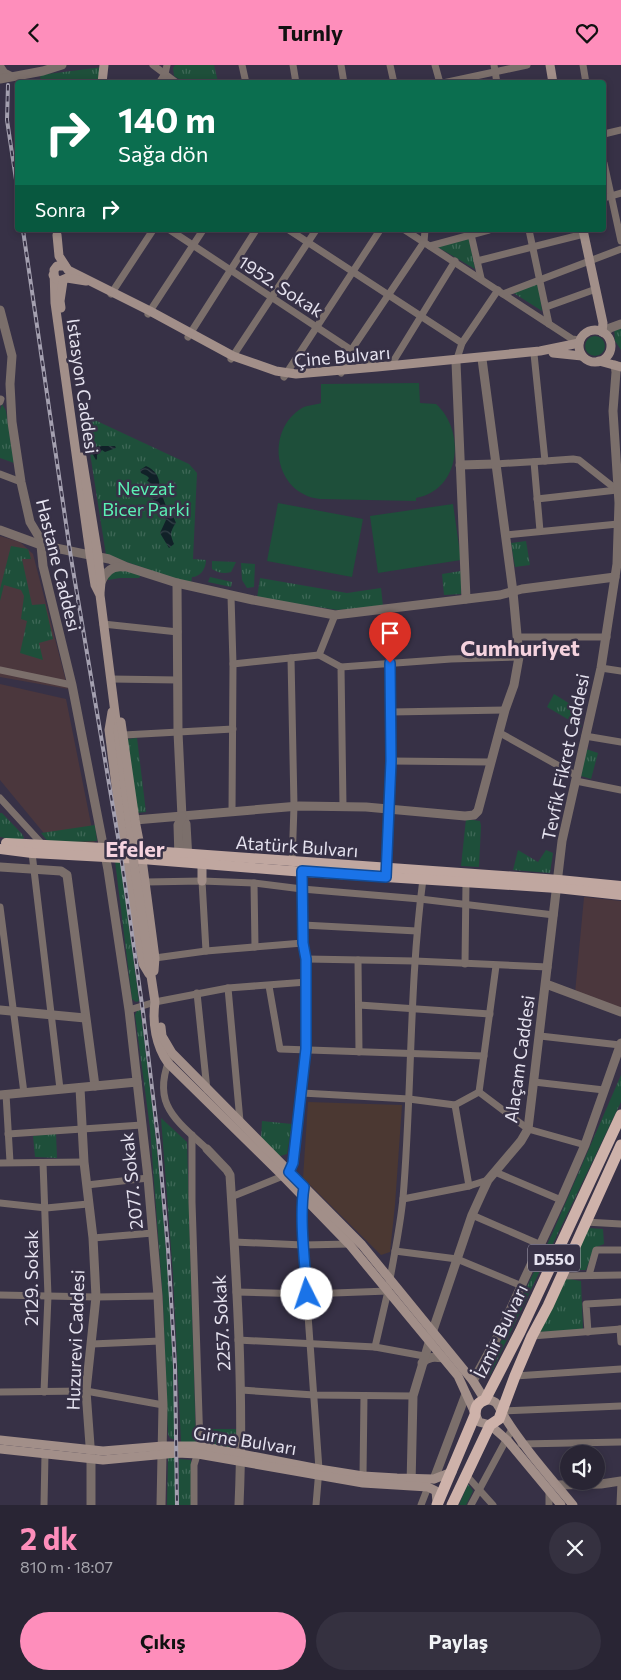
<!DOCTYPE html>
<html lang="tr">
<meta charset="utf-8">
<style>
body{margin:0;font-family:Commissioner,sans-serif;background:#353140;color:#f1f3f6;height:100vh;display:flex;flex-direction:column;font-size:19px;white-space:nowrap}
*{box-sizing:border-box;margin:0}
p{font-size:16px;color:#a5a5ac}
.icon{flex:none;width:28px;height:28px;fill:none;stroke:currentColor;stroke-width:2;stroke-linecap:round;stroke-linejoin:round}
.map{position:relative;height:1440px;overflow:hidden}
.panel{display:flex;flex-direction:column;background:#292534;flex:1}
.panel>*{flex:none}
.guide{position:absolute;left:15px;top:15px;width:591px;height:152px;border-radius:5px;box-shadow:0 2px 8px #0003,0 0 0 1px #45424f;background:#0b6e4f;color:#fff;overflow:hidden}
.fabs{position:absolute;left:560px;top:1380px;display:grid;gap:10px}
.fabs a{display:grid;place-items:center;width:45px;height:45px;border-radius:50%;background:#292534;box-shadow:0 2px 8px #0003,0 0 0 1px #45424f;font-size:25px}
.pin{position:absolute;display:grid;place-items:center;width:42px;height:42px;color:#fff;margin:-51px -21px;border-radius:50% 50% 50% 0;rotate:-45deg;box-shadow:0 0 5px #0007}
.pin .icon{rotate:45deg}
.me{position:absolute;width:55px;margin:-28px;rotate:356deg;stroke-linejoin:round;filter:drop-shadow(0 0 4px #0008)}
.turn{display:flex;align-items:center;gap:18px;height:105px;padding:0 20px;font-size:22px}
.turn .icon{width:65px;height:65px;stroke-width:2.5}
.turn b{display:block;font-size:35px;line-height:42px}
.then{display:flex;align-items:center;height:48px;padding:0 20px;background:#0003;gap:10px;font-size:19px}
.round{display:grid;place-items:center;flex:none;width:52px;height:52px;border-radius:26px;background:#353140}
.overview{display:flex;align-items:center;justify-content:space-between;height:85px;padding:0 20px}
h1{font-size:30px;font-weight:700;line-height:38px;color:#fe8ebb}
.cta{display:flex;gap:10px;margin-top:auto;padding:10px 20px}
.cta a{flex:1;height:58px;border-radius:30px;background:#fe8ebb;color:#111;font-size:20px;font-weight:700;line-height:58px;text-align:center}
.cta a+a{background:#353140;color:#f1f3f6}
header{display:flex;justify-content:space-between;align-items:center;height:65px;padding:0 20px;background:#fe8ebb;color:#111;font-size:22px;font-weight:700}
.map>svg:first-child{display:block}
.education{fill:#4b3832}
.medical{fill:#4b373d}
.grass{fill:#1e4f3a}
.park{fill:url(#park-tufts)}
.water{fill:url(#water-waves)}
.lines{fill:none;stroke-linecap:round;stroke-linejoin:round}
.minor{stroke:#7b6f6b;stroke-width:7}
.tertiary{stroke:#7b6f6b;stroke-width:9}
.secondary{stroke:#a28f89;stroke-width:9}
.primary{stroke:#c0a7a0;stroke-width:10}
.trunk{stroke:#ceb2aa;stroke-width:11}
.rail-casing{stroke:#a4a0b0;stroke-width:4}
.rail{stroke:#373146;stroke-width:2;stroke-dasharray:5.5;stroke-linecap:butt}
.secondary-bridge{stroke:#a28f89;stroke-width:9}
.route-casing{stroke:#114b97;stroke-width:12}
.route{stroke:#1a73e8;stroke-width:9}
.labels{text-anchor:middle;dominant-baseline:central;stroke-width:5;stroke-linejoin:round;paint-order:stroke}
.shield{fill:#373146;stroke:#b1adbc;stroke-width:1}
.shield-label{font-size:16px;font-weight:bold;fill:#e5e2ef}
.street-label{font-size:18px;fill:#e5e2ef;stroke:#373146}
.park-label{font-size:18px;fill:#5bf1b4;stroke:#373146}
.district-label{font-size:22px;font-weight:bold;fill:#f5d3df;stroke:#373146}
</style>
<header><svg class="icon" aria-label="back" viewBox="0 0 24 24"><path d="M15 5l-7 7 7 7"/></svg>Turnly<svg class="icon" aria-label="heart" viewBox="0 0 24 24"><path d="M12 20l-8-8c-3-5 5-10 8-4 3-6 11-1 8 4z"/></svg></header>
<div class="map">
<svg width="621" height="1440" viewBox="0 0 621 1440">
<defs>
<pattern id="park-tufts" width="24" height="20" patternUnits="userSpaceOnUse" patternTransform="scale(1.25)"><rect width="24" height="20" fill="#1e4f3a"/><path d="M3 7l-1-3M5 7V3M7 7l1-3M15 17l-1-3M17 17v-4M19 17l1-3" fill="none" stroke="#3f6857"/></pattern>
<pattern id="water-waves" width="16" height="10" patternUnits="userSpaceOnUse" patternTransform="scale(1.25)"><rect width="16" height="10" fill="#112128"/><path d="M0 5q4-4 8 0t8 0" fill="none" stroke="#344148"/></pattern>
</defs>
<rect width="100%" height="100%" fill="#373146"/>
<polygon class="education" points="308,1037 402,1040 395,1140 390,1187 381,1190 303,1113"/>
<g class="medical">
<polygon points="0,471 20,477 33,489 68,624 0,612"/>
<polygon points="0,619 66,634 95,779 52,778 0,715"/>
<polygon points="584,832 621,836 621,945 575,928"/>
</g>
<g class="grass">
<circle cx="595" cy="281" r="10"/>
<path d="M 419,318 L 420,338 L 436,339 C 466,366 461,425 416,433 L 416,436 L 320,434 C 274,429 264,366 302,343 C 307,340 315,340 321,338 L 321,319 Z"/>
<polygon points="278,438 363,454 352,512 267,496"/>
<polygon points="453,439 461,495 378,508 370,451"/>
</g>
<g class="park">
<polygon points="175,0 214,0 218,17 184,17 174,11 173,3"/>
<polygon points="103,2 99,17 41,17 40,10"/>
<polygon points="469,173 475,204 436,181"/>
<polygon points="538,216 542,246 512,227"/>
<polygon points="621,260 621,285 615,276 614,262"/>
<polygon points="2,339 6,346 14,398 0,393 0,345"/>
<path d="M 84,350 L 189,399 L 197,408 L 193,494 L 206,495 C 206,504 200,512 192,512 L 191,519 L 106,490 Z"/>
<polygon points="526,476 530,500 515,502 511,478"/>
<polygon points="11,481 28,484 31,494 22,494 32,540 45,539 53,574 39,578 43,595 20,588 27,556 21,554 24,531 21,525 4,520 0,536 0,524"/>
<path d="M 212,496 L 236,497 L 231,507 C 223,509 219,508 212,504 Z"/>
<polygon points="241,498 255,499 254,522 247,523 242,515"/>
<polygon points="115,503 141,510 139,513 120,513 108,515 107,509"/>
<polygon points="461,506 461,529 444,530 442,509"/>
<polygon points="210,512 232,517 231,522 208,517"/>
<polygon points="260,513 347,528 381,523 383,541 338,545 257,533"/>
<polygon points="554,629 583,647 581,662 547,642"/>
<polygon points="137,673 146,747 136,748 127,674"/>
<polygon points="586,684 598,688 591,714 581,711 581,708"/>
<polygon points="0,748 2,748 22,769 24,773 20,776 0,772"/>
<polygon points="466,754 480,756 481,761 479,802 461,801"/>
<polygon points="95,760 97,776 49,778 41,768"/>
<polygon points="518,785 538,797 546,785 553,788 550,808 513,805"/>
<polygon points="115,796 121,796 139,936 136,937 132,934"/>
<path d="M 140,942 C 159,1086 173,1230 175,1375 L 170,1373 L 168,1369 L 163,1236 L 150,1063 L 135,950 L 138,943 Z"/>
<polygon points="621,1010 621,1037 490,1310 486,1308 552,1169"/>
<polygon points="161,1053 187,1077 196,1378 181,1377 173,1209"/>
<polygon points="262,1056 292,1059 287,1089 280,1091 261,1074"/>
<polygon points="56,1068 57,1093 35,1092 33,1071"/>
<polygon points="588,1163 603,1164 604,1179 594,1183 586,1205 575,1205 569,1202"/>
<polygon points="563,1213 581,1216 583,1265 540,1267"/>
<polygon points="207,1364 236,1364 238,1379 232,1383 207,1379"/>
<polygon points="176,1389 175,1440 167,1440 168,1392"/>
<polygon points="179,1394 191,1395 191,1440 179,1440"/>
<polygon points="468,1419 473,1426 466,1440 459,1440"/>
</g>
<g class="water">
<polygon points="98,381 115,381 116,383 105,387 102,385 97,390 97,394 96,395 92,388 94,383"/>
<path d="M 146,401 C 156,405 161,414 159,425 C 164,431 164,440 169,446 C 172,451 174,452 176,458 C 170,466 170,470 174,479 L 169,483 L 160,468 L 166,455 L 159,441 L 149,430 L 150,425 L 147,423 L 150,419 L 147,416 L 149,413 L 147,411 L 141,408 L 140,405 Z"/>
</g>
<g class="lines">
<g class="minor">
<polyline points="153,0 177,18"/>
<polyline points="242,0 246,18"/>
<polyline points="293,0 296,18"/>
<polyline points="341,0 344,18"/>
<polyline points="390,0 394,18"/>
<polyline points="435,0 440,18"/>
<polyline points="494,0 497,18"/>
<polyline points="583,0 586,18"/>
<polyline points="159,18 165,9 167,0"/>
<polyline points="443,18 527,0"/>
<polyline points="604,69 621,65"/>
<polyline points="604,98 621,176"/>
<polyline points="604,133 621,128"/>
<polyline points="170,165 377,302"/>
<polyline points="289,165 462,278"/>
<polyline points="405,165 572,274 580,275"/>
<polyline points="470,165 481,213"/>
<polyline points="529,165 549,259"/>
<polyline points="430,181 489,165"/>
<polyline points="477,196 584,169"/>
<polyline points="111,229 153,165"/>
<polyline points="503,229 621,184"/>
<polyline points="546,242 596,224"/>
<polyline points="148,249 203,165"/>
<polyline points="188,272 256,165"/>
<polyline points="231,294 316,165"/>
<polyline points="456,297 462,278 498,225"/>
<polyline points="391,300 455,196"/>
<polyline points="341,308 352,284 424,177 425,165"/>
<polyline points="284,312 380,165"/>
<polyline points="0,337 1,334"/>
<polyline points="545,396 573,394 579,395 617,425"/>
<polyline points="534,397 540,466"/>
<polyline points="495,399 545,396 534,289"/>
<polyline points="0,409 21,417"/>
<polyline points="537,434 617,425"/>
<polyline points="505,470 618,459"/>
<polyline points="231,531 233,599 232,747"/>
<polyline points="103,559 178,567"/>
<polyline points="518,572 607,572"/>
<polyline points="319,590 341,602 343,741"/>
<polyline points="291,593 294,741 292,800"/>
<polyline points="233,599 319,590 335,550"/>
<polyline points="341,602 451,594 519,592"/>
<polyline points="601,603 621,606"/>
<polyline points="0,605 72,620"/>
<polyline points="111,614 178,615"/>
<polyline points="391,647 505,645"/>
<polyline points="500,668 577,711"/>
<polyline points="124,670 233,664"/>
<polyline points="585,671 621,677"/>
<polyline points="391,696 490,697"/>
<polyline points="576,716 621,725"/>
<polyline points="0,733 43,780"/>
<polyline points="32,788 60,1024"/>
<polyline points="386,807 391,696 389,543"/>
<polyline points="202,816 206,886"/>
<polyline points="146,817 202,816 254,818 302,824 420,834 554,850"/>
<polyline points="254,818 255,882"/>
<polyline points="0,842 24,1028"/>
<polyline points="303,860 417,866"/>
<polyline points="155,893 206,886 303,878"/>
<polyline points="307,894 415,896 548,902"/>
<polyline points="358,895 359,987"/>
<polyline points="465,899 466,817"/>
<polyline points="269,921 280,984 484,991"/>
<polyline points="228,923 240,1056"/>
<polyline points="197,928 207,1025"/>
<polyline points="359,940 490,949"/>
<polyline points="129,945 155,937 228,923 307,917"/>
<polyline points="540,971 620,980"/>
<path d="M 172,988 C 150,1037 173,1053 207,1084"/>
<polyline points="534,1017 604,1025"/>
<polyline points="479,1027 496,901"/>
<polyline points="479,1027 528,1064 585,1080"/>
<polyline points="302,1028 409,1034 455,1040 479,1027"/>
<polyline points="6,1029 10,1097"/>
<polyline points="455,1040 469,1121"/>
<polyline points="8,1069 142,1060"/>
<polyline points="192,1070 192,1137 200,1381 194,1400 194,1440"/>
<polyline points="0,1098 84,1097"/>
<polyline points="43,1098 48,1231 44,1327"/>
<polyline points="495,1107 561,1135"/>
<polyline points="87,1120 148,1113"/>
<polyline points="302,1130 303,1180 319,1404 316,1440"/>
<polyline points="231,1132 283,1111 289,1107 293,1098 307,985 307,894 303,878 301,803"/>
<polyline points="403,1134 469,1121 488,1115"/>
<polyline points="0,1138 46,1143 88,1139"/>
<polyline points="472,1150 541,1180"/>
<polyline points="585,1157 621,1159"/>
<polyline points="93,1173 153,1168"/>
<polyline points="234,1177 303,1180 351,1179"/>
<polyline points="395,1186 457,1194 522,1221"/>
<polyline points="589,1210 596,1185 621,1185"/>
<polyline points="561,1211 621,1210"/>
<path d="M 236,1227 L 307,1229 L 388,1226 C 393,1195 400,1164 403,1133 C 412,1027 409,920 423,814"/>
<polyline points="0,1230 96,1232 158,1231"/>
<polyline points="620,1264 621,1277"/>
<polyline points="588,1267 586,1239 621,1237"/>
<polyline points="532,1271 621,1264"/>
<polyline points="238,1275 375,1282 424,1291"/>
<polyline points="92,1279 160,1276"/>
<polyline points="375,1282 388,1226"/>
<polyline points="515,1311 621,1304"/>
<polyline points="241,1325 314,1330 413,1331"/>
<polyline points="0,1327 86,1326 163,1340"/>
<polyline points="501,1346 621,1341"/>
<polyline points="521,1379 621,1377"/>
<polyline points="466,1410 493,1440"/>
<polyline points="363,1411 364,1331"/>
<polyline points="549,1424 549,1440"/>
<polyline points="44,1440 45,1389"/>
<polyline points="421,1440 428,1422"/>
<polyline points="471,1440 512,1364"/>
<polyline points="620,1440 621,1416"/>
</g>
<g class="tertiary">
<polyline points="0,2 4,8 10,11"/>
<polyline points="0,14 43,6 62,0"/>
<polyline points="0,245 12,291 10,319 12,357 21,417 30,457 39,472 41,480 43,501 72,620 108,805 129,945 148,1113 158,1231 163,1340 161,1440"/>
<polyline points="604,268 610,263 621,259"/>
<polyline points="456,297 466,534"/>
<polyline points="460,400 495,399"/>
<polyline points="0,465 41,480 109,494 127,502 177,518 253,535 335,550 500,530 522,524 615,512"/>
<path d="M 101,517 C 105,507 113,500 124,502"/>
<polyline points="177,518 178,667 182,752 186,759 188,795"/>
<polyline points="135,755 299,741 366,742 465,751 474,750 478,746 505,645 514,620 519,592 513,527 482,294"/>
<polyline points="179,793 178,760 182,752"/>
<polyline points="0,802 61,806 67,810 95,1021"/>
<polyline points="546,919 621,947"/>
<polyline points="0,945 85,953"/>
<polyline points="80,1023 84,1097 93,1173 96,1232 86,1326 91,1394 91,1440"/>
<polyline points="0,1030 137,1017"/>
<path d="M 207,1084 L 227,1105 L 230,1110 C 237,1219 244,1330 239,1440"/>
<path d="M 422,1298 C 429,1291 435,1292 443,1293"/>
<polyline points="473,1316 499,1269 561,1135 585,1080 621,978"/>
<polyline points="434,1414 466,1329"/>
<polyline points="411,1420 413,1331 432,1268 472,1150 482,1128 488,1115 521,1076 528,1064 562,776 601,603 617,499 619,438 613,346 616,307 615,300"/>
<polyline points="557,1420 601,1419 621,1416"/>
</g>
<g class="secondary">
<polyline points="550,0 553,18"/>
<polyline points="102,18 104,0"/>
<polyline points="583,165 603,258 602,267"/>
<polyline points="57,170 59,191 68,205 150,246 233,291 276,306 296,309 377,302 540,286 579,278"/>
<polyline points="65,201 57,201 54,205 55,238 90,489 95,520 100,530 132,781"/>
<polyline points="53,210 56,214 60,216 67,213 86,216"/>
<polyline points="61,243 60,236 63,216"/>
<circle cx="595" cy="281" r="16"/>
<polyline points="553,288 582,291"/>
<polyline points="599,296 621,302"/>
<polyline points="82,392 98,491 101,517 100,528"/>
<polyline points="112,647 109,665 124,784"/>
<polyline points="121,657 135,755 141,786"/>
<polyline points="125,793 143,899 149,909"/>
<polyline points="142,794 155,893 154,906"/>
<polyline points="202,798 202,816"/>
<path d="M 134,799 L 155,937 C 152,958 156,981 168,998 L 283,1111 L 349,1179 L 458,1311 L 479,1357 L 490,1360 L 507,1375 L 561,1440"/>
<path d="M 161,962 L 162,971 L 172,988 L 362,1180 L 473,1316 L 485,1335 C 498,1334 498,1342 504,1351 C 524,1383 549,1411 573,1440"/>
<polyline points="0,1375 103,1386 163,1381 200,1381 319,1404 363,1411 397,1413 434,1414 452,1407"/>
<polyline points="0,1384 103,1395 177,1388 198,1389 363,1418 428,1422 436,1426 437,1437"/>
</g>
<g class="primary">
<polyline points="6,778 124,784 559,815 621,821"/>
<polyline points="0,784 32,788 142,794 292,806 557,823 621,830"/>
</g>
<g class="trunk">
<path d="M 437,1440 L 475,1350 C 475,1342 478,1337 485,1335 L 520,1267 L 621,1050"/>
<polyline points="452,1440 490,1360 499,1354 515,1311 532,1271 548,1241 621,1080"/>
</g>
<defs>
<g id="rail">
<polyline points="8,20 7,55 18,128"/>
<polyline points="23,165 71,493 120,784 143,947 159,1082 168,1184 175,1301 177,1440"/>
</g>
</defs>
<use href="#rail" class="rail-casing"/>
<use href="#rail" class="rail"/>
<polyline class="secondary-bridge" points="132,781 134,799"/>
</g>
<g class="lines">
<defs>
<path id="route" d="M 307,1229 C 305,1198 299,1153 304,1122 L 289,1107 L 293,1098 L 306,984 L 306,894 L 303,878 L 302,806 L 386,812 L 391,696 L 390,598"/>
</defs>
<use href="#route" class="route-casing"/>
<use href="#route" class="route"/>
</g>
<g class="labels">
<rect class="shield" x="528" y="1179.5" width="52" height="27" rx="4"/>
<g class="shield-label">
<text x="554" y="1193">D550</text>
</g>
<g class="street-label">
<text transform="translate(281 221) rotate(33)">1952. Sokak</text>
<text transform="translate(342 291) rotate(-5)">Çine Bulvarı</text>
<text transform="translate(83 321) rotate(82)">Istasyon Caddesi</text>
<text transform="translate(59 500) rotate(76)">Hastane Caddesi</text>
<text transform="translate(565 692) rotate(-78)">Tevfik Fikret Caddesi</text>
<text transform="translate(297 781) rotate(4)">Atatürk Bulvarı</text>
<text transform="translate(519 994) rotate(-82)">Alaçam Caddesi</text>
<text transform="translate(131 1116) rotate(-96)">2077. Sokak</text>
<text transform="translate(31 1213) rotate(-90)">2129. Sokak</text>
<text transform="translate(221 1258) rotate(-93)">2257. Sokak</text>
<text transform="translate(500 1266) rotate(-64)">İzmir Bulvarı</text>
<text transform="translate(75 1275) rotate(-88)">Huzurevi Caddesi</text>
<text transform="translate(245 1375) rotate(9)">Girne Bulvarı</text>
</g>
<g class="park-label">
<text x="146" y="423">Nevzat<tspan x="146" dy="21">Bicer Parki</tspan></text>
</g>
<g class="district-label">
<text x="520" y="582">Cumhuriyet</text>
<text x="135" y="783">Efeler</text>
</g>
</g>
</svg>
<div class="fabs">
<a><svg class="icon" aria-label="sound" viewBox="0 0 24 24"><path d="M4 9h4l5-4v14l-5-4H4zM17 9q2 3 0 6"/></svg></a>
</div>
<div class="pin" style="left:390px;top:598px;background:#d93025"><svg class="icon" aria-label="arrive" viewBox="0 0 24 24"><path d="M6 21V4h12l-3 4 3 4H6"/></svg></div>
<svg class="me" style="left:307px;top:1229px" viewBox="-20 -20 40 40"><circle r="19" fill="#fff"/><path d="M0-13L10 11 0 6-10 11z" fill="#1a73e8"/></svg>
<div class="guide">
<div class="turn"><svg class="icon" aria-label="right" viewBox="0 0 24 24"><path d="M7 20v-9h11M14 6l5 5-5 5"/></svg><div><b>140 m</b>Sağa dön</div></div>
<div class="then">Sonra<svg class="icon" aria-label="right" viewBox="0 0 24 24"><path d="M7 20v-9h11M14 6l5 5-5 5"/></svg></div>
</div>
</div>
<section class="panel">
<div class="overview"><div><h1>2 dk</h1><p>810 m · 18:07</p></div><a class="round"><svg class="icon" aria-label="close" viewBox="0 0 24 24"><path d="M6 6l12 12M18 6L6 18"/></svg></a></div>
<div class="cta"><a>Çıkış</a><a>Paylaş</a></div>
</section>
